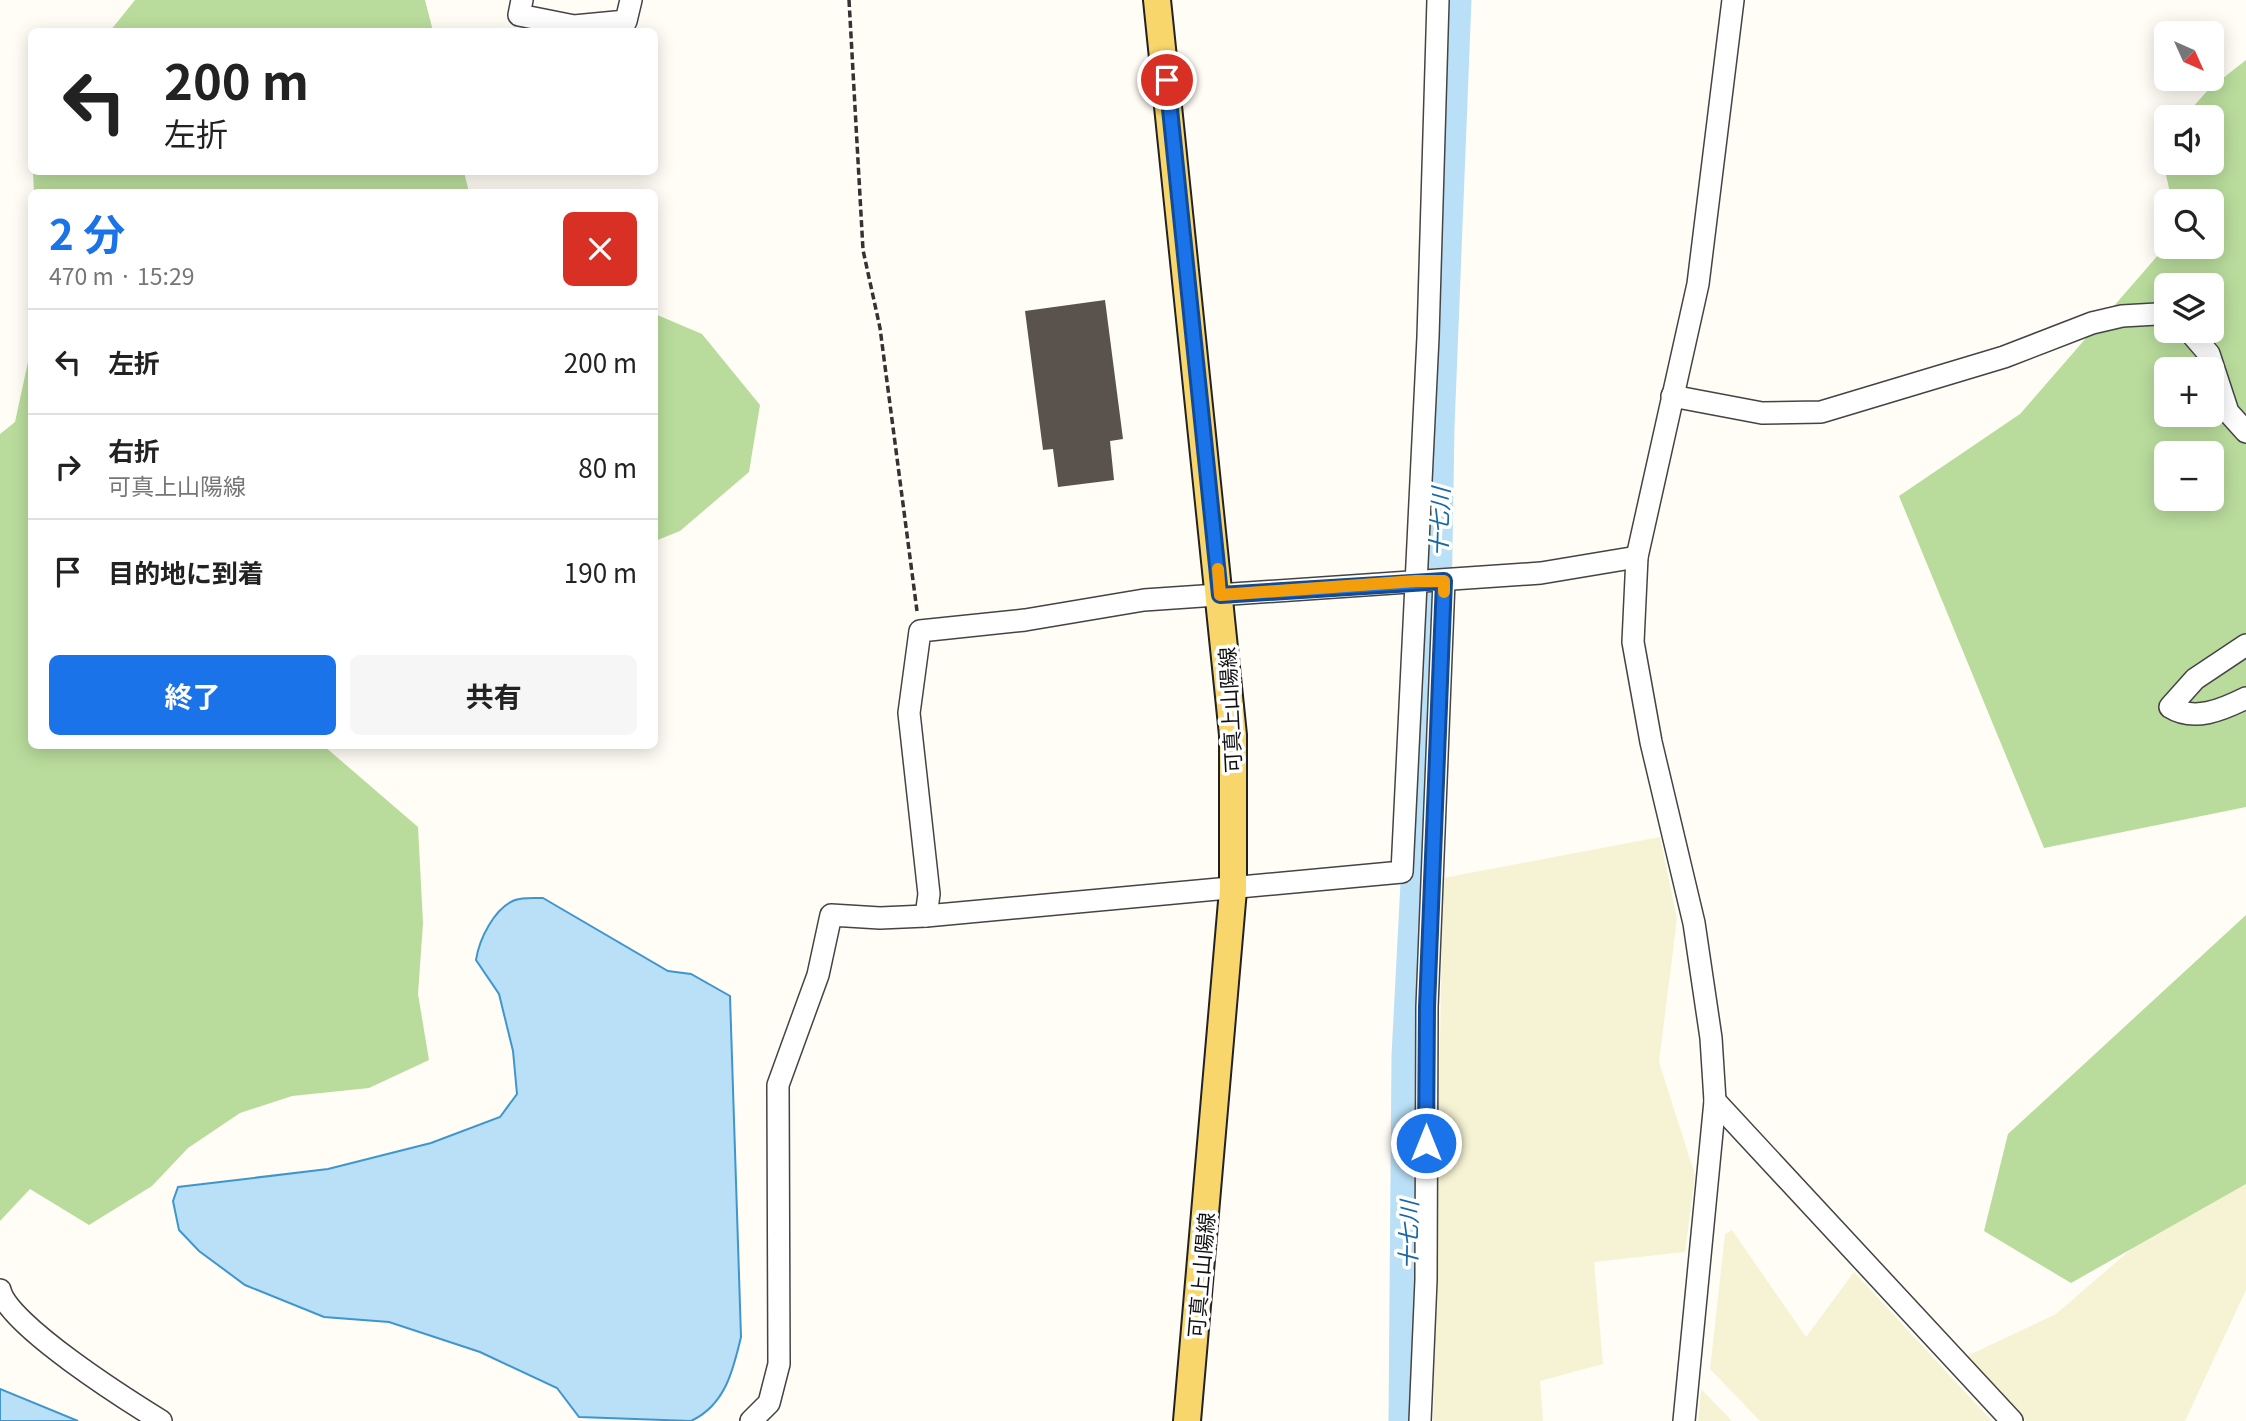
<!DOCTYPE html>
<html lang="ja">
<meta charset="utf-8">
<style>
body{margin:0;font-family:Georgia,"Noto Sans JP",serif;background:#f6f6f6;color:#222;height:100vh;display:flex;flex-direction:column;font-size:26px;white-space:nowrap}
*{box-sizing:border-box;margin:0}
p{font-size:23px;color:#767676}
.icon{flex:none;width:38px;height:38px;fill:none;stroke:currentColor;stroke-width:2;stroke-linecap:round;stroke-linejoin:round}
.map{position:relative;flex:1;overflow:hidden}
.side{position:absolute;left:28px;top:189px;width:630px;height:560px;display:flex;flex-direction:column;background:#fff;border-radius:10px;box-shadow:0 4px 18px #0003}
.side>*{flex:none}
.top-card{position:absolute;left:28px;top:28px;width:630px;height:147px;border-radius:10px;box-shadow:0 4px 18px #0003;background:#fff;color:#222;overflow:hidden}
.needle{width:46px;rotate:135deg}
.fabs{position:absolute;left:2154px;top:21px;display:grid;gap:14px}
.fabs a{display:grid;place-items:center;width:70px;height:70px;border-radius:10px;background:#fff;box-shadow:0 4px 18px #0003;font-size:35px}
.pin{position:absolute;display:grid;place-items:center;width:60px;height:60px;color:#fff;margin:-30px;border:4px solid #fff;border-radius:50%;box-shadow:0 2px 7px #0007}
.me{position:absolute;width:77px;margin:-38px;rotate:0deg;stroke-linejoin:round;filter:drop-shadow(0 0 5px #0008)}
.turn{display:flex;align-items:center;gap:24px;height:147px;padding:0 21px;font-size:32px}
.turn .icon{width:91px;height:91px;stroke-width:2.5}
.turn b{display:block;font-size:49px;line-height:60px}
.round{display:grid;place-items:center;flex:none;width:74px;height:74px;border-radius:10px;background:#f6f6f6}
.headline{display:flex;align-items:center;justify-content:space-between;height:119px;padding:0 21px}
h1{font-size:42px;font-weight:700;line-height:52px;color:#1a73e8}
.action{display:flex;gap:14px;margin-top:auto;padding:14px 21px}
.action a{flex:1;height:80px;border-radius:10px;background:#1a73e8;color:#fff;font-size:28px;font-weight:700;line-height:80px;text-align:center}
.action a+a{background:#f6f6f6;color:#222}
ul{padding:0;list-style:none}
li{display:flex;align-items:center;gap:21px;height:105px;padding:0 21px;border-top:2px solid #e0e0e0}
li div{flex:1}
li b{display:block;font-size:26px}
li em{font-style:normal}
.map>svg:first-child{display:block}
.farmland{fill:#f6f3d4}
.forest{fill:#b9dc9c;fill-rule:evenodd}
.water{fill:#b9e0f7;stroke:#3f96cf;stroke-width:2}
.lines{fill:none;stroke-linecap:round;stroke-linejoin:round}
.river{stroke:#b9e0f7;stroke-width:33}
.building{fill:#5a524d}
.minor-casing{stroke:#444;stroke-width:24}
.major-casing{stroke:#222;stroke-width:30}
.path{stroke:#333;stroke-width:3.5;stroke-dasharray:7 3.5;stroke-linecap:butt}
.minor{stroke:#fff;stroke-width:21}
.major{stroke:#f9d66b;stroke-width:26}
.route-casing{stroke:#114b97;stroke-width:18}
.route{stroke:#1a73e8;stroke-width:12}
.slow{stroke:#f59e0b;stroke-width:12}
.labels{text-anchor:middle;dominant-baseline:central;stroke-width:7;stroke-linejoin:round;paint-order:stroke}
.street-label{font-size:21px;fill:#111;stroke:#fff}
.water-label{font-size:23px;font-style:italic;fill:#1768a6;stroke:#fff}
</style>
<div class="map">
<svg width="2246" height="1421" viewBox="0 0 2246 1421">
<rect width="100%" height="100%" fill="#fffdf5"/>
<g class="farmland">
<polygon points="1660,837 1677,919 1659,1062 1695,1175 1685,1252 1594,1262 1603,1364 1540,1381 1543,1421 1433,1421 1443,878"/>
<polygon points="2246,1169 2246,1290 2185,1421 2026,1421 1967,1356 2056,1314 2180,1207"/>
<polygon points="1732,1230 1806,1337 1854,1272 1992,1421 1760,1421 1710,1369 1725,1234"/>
<polygon points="1701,1389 1732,1421 1698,1421"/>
</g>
<g class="forest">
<polygon points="135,0 425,0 433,31 110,31"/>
<path d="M 2246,60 L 2246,807 L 2044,848 L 1899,496 L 2020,414 L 2166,246 L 2212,247 L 2212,201 L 2172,201 L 2159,145 L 2166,137 L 2166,163 L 2212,163 L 2212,117 L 2184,117 L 2208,90 ZM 2166,285 L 2212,285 L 2212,331 L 2166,331 ZM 2166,369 L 2212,369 L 2212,415 L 2166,415 ZM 2166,453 L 2212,453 L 2212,499 L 2166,499 Z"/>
<polygon points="33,172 464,172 469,192 34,192"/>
<polygon points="655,314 702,334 760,405 749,472 680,531 655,541"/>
<polygon points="31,348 32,746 324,746 418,827 423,923 418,994 429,1060 369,1088 292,1096 240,1113 188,1148 152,1186 89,1225 30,1189 0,1221 0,434 15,422"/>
<polygon points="2246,915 2246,1184 2071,1283 1984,1231 2008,1134"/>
</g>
<g class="water">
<path d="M 543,898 L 668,971 L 691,974 L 730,996 L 741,1337 C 733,1371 725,1405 691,1421 L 579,1417 L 557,1388 L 480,1352 L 389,1322 L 324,1317 L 245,1285 L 199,1251 L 179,1230 L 173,1201 L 178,1187 L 328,1169 L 431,1143 L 500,1117 L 517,1094 L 513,1051 L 499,994 L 476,960 C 479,940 494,908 515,900 C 523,897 535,898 543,898 Z"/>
<polygon points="0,1389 78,1421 0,1421"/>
</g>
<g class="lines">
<polyline class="river" points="1405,1421 1408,1056 1422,787 1435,609 1438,427 1455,0"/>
</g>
<polygon class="building" points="1105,300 1123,439 1110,441 1114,480 1058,487 1053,449 1043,450 1025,311"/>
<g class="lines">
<defs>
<g id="minor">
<polyline points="522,0 519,15 574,26 626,21 631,0"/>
<polyline points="2189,331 2209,354 2228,412 2246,432"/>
<polyline points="1672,396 1762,413 1821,412 2004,357 2092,323 2122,316 2157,314 2166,318"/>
<path d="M 2246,645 L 2195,679 L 2170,707 C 2194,722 2222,710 2246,698"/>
<polyline points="926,916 929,894 909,713 920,631 1025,620 1144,600 1541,573 1637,557"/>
<polyline points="1715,1101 2012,1421"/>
<path d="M 0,1290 C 8,1325 127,1400 161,1421"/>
<polyline points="751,1421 769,1403 779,1364 778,1085 818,975 831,915 880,918 926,916 1402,872 1428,337 1438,0"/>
<polyline points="1420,1421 1426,1280 1427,1007 1444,581"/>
<polyline points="1684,1421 1715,1101 1711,1038 1694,923 1651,742 1633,642 1637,557 1698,284 1733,0"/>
</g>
<polyline id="major" points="1157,0 1233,735 1233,890 1187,1421"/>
</defs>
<use href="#minor" class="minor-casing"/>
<use href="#major" class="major-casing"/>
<polyline class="path" points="849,0 863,250 880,328 917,611"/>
<use href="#minor" class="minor"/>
<use href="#major" class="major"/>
</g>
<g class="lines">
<defs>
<polyline id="route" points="1167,80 1220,595 1444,581 1427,1007 1426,1143"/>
</defs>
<use href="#route" class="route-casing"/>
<use href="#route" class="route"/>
<polyline class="slow" points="1218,569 1220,595 1416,581 1444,581 1444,592"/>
</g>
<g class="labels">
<g class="street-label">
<text transform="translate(1229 710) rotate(-93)">可真上山陽線</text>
<text transform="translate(1200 1275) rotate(-85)">可真上山陽線</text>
</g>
<g class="water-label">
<text transform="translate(1438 522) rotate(-88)">十七川</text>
<text transform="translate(1407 1235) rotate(-89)">十七川</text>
</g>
</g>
</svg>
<div class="fabs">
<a><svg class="needle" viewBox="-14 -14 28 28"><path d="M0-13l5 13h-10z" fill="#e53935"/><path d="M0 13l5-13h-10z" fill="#767676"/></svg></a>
<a><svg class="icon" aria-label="sound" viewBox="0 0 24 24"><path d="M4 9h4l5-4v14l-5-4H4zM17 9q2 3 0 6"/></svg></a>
<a><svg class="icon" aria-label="search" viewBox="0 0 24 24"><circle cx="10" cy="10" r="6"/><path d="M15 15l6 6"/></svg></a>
<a><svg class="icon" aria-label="layers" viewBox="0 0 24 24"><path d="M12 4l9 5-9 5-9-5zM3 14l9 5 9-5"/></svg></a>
<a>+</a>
<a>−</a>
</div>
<div class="pin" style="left:1167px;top:80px;background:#d93025"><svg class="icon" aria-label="arrive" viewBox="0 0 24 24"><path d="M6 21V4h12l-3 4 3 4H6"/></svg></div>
<svg class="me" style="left:1426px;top:1143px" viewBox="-20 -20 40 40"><circle r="17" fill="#1a73e8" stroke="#fff" stroke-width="3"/><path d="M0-11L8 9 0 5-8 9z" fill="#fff"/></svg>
<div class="top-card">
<div class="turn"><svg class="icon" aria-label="left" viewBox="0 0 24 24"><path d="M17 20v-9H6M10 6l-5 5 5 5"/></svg><div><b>200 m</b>左折</div></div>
</div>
<section class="side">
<div class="headline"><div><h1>2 分</h1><p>470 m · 15:29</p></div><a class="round" style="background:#d93025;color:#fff"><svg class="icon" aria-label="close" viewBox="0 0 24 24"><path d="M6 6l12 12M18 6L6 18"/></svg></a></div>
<ul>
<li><svg class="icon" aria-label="left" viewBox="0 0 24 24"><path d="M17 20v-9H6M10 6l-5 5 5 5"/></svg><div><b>左折</b></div><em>200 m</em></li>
<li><svg class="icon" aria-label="right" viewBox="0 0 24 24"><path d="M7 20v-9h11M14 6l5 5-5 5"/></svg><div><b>右折</b><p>可真上山陽線</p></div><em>80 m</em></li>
<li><svg class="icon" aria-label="arrive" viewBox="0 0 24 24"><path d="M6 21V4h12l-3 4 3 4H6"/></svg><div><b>目的地に到着</b></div><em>190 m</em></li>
</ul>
<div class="action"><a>終了</a><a>共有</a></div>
</section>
</div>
